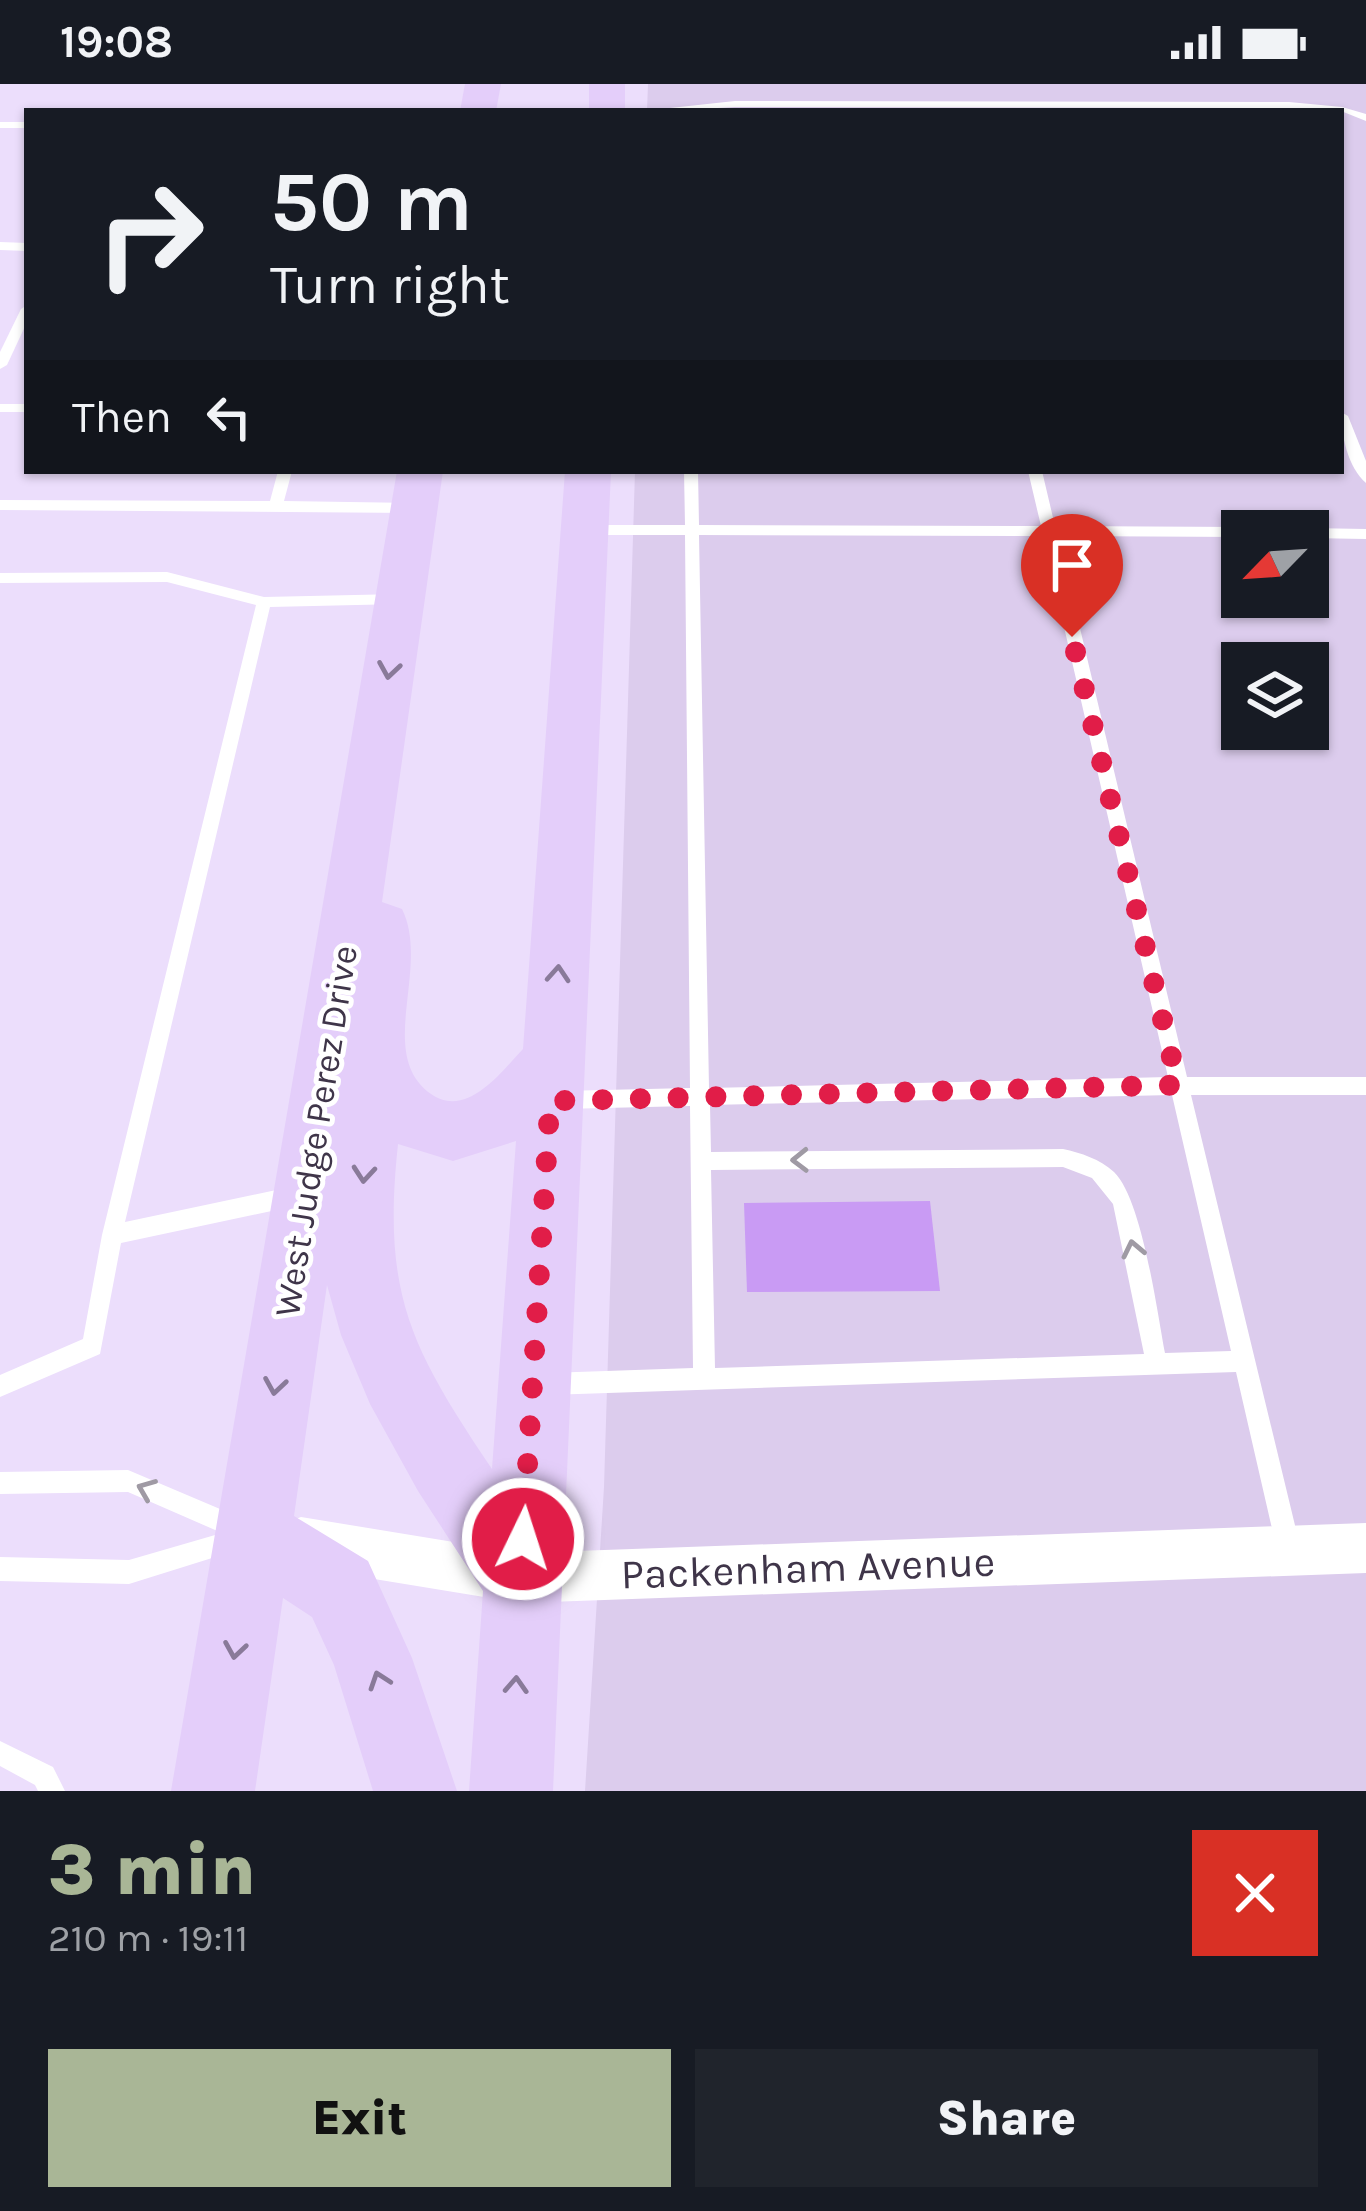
<!DOCTYPE html>
<meta charset="utf-8">
<style>
body{margin:0;font-family:Karla,sans-serif;background:#20242c;color:#f1f3f6;height:100vh;display:flex;flex-direction:column;font-size:45px;white-space:nowrap}
*{box-sizing:border-box;margin:0}
p{font-size:39px;color:#9ea1a6}
.icon{flex:none;width:66px;height:66px;fill:none;stroke:currentColor;stroke-width:2;stroke-linecap:round;stroke-linejoin:round}
.map{position:relative;height:1707px;overflow:hidden}
.panel{display:flex;flex-direction:column;background:#171b24;flex:1}
.panel>*{flex:none}
.top-card{position:absolute;left:24px;top:24px;width:1320px;height:366px;border-radius:0px;box-shadow:0 3px 9px #0004;background:#171b24;color:#f1f3f6;overflow:hidden}
.needle{width:78px;rotate:245deg}
.controls{position:absolute;left:1221px;top:426px;display:grid;gap:24px}
.controls a{display:grid;place-items:center;width:108px;height:108px;border-radius:0px;background:#171b24;box-shadow:0 3px 9px #0004;font-size:60px}
.pin{position:absolute;display:grid;place-items:center;width:102px;height:102px;color:#fff;margin:-123px -51px;border-radius:50% 50% 50% 0;rotate:-45deg;box-shadow:0 0 12px #0007}
.pin .icon{rotate:45deg}
.me{position:absolute;width:132px;margin:-66px;rotate:4deg;stroke-linejoin:round;filter:drop-shadow(0 0 9px #0008)}
.turn{display:flex;align-items:center;gap:42px;height:252px;padding:0 48px;font-size:54px}
.turn .icon{width:156px;height:156px;stroke-width:2.5}
.turn b{display:block;font-size:84px;line-height:102px}
.then{display:flex;align-items:center;height:114px;padding:0 48px;background:#0003;gap:24px;font-size:45px}
.round{display:grid;place-items:center;flex:none;width:126px;height:126px;border-radius:0px;background:#20242c}
.head{display:flex;align-items:center;justify-content:space-between;height:204px;padding:0 48px}
h1{font-size:72px;font-weight:800;line-height:90px;color:#a9b696}
.button{display:flex;gap:24px;margin-top:auto;padding:24px 48px}
.button a{flex:1;height:138px;border-radius:0px;background:#a9b696;color:#111;font-size:48px;font-weight:800;line-height:138px;text-align:center}
.button a+a{background:#20242c;color:#f1f3f6}
.status{display:flex;justify-content:space-between;align-items:center;height:84px;padding:0 60px;background:#171b24;direction:ltr}
.status svg{height:33px;fill:currentColor}
.map>svg:first-child{display:block}
.built{fill:#dccced;fill-rule:evenodd}
.building{fill:#c99bf4}
.lines{fill:none;stroke-linecap:round;stroke-linejoin:round}
.lane{fill:#fff;fill-rule:evenodd}
.street{fill:#fff;fill-rule:evenodd}
.primary{fill:#e4cefa;fill-rule:evenodd}
.oneway{stroke:#897a99}
.oneway2{stroke:#9f9aa4}
.route{stroke:#e11d48;stroke-width:21;stroke-dasharray:0 37.8}
.labels{text-anchor:middle;dominant-baseline:central;stroke-width:10;stroke-linejoin:round;paint-order:stroke}
.street-label{font-size:36px;fill:#3f3549;stroke:#fff}
.near-street-label{font-size:42px;fill:#3f3549;stroke:#fff}
</style>
<div class="status"><b>19:08</b><svg viewBox="0 0 49 12"><path d="M0 12V9h3v3zM5 12V6h3v6zM10 12V3h3v9zM15 12V0h3v12zM26 1h20v11H26zM47 4h2v5h-2z"/></svg></div>
<div class="map">
<svg width="1366" height="1707" viewBox="0 0 1366 1707">
<rect width="100%" height="100%" fill="#ecdefc"/>
<path class="built" d="M 648,0 L 1366,0 L 1366,1707 L 585,1707 L 604,1403 L 635,387 L 1341,387 L 1341,27 L 647,27 ZM 1242,447 L 1308,447 L 1308,513 L 1242,513 ZM 1242,579 L 1308,579 L 1308,645 L 1242,645 Z"/>
<polygon class="building" points="930,1117 940,1207 747,1208 744,1119"/>
<g class="lines">
<g class="lane">
<polygon points="735,17 1289,18 1342,23 1366,30 1366,37 1341,27 1289,24 735,23 665,27 670,24"/>
<rect x="0" y="38" width="27" height="6"/>
<polygon points="0,158 27,159 27,167 0,166"/>
<polygon points="27,221 27,238 7,281 0,285 0,268 21,225"/>
<rect x="0" y="320" width="27" height="8"/>
<path d="M 1341,328 L 1348,332 L 1366,377 L 1366,399 C 1348,384 1341,351 1341,328 Z"/>
<polygon points="278,387 292,387 284,417 414,419 421,424 414,429 0,426 0,416 270,417"/>
<path d="M 684,387 L 698,387 L 699,441 L 1041,442 L 1028,387 L 1042,387 L 1055,442 L 1242,443 L 1249,447 L 1242,447 L 1242,453 L 1058,452 L 1187,993 L 1366,993 L 1366,1011 L 1191,1011 L 1300,1462 L 1296,1470 L 1288,1474 L 1280,1470 L 1276,1462 L 1236,1288 L 548,1311 L 540,1308 L 537,1300 L 540,1292 L 548,1289 L 693,1284 L 690,1022 L 561,1025 L 554,1022 L 551,1016 L 554,1010 L 561,1007 L 690,1004 L 685,451 L 585,451 L 578,446 L 585,441 L 685,441 ZM 699,451 L 1043,452 L 1168,993 L 709,1004 ZM 1172,1011 L 1231,1267 L 1165,1269 C 1157,1227 1142,1115 1114,1088 C 1100,1075 1081,1069 1063,1065 L 711,1068 L 710,1021 ZM 1063,1083 L 1092,1094 L 1113,1120 L 1144,1270 L 715,1284 L 711,1086 Z"/>
<polygon points="1308,444 1366,445 1366,455 1308,454 1308,447 1302,447"/>
<polygon points="167,488 264,513 400,510 408,515 400,520 270,523 125,1138 295,1102 302,1105 305,1112 302,1119 295,1122 121,1159 100,1270 0,1313 0,1291 83,1255 102,1151 256,521 167,498 0,499 0,489"/>
<polygon points="128,1386 246,1436 250,1444 244,1464 129,1500 0,1497 0,1473 129,1476 222,1449 128,1408 0,1410 0,1388"/>
<polygon points="0,1657 53,1683 65,1707 38,1707 35,1701 0,1682"/>
</g>
<polygon class="street" points="301,1433 521,1469 1366,1439 1366,1489 521,1519 301,1483 283,1476 276,1458 283,1440"/>
<g class="primary">
<polygon points="465,0 501,0 496,27 460,27"/>
<rect x="589" y="0" width="36" height="27"/>
<path d="M 397,387 L 443,387 L 382,818 L 402,825 C 431,884 375,970 431,1010 C 467,1035 501,988 523,965 L 565,387 L 611,387 L 553,1707 L 469,1707 L 483,1507 L 418,1407 L 370,1320 L 341,1251 L 327,1201 L 294,1432 L 368,1477 L 412,1574 L 457,1707 L 373,1707 L 334,1581 L 312,1533 L 283,1514 L 255,1707 L 171,1707 ZM 516,1057 L 492,1385 C 410,1263 382,1210 398,1060 L 453,1077 Z"/>
</g>
</g>
<defs><path id="oneway-chevron" d="M-2-3.5L2.5 0L-2 3.5" fill="none" stroke-width="1.6" stroke-linecap="round" stroke-linejoin="round" transform="scale(3)"/></defs>
<g class="oneway">
<use href="#oneway-chevron" transform="translate(389 586) rotate(99)"/>
<use href="#oneway-chevron" transform="translate(558 890) rotate(-86)"/>
<use href="#oneway-chevron" transform="translate(364 1090) rotate(95)"/>
<use href="#oneway-chevron" transform="translate(275 1302) rotate(99)"/>
<use href="#oneway-chevron" transform="translate(235 1566) rotate(99)"/>
<use href="#oneway-chevron" transform="translate(379 1596) rotate(-109)"/>
<use href="#oneway-chevron" transform="translate(516 1601) rotate(-87)"/>
</g>
<g class="oneway2">
<use href="#oneway-chevron" transform="translate(800 1076) rotate(179)"/>
<use href="#oneway-chevron" transform="translate(1133 1165) rotate(-102)"/>
<use href="#oneway-chevron" transform="translate(146 1405) rotate(-158)"/>
</g>
<g class="lines">
<polyline class="route" points="523,1455 550,1017 1178,1001 1072,553"/>
</g>
<g class="labels">
<g class="street-label">
<text transform="translate(316 1047) rotate(-81)">West Judge Perez Drive</text>
</g>
<g class="near-street-label">
<text transform="translate(808 1484) rotate(-2)">Packenham Avenue</text>
</g>
</g>
</svg>
<div class="controls">
<a><svg class="needle" viewBox="-14 -14 28 28"><path d="M0-13l5 13h-10z" fill="#e53935"/><path d="M0 13l5-13h-10z" fill="#9ea1a6"/></svg></a>
<a><svg class="icon" aria-label="layers" viewBox="0 0 24 24"><path d="M12 4l9 5-9 5-9-5zM3 14l9 5 9-5"/></svg></a>
</div>
<div class="pin" style="left:1072px;top:553px;background:#d93025"><svg class="icon" aria-label="arrive" viewBox="0 0 24 24"><path d="M6 21V4h12l-3 4 3 4H6"/></svg></div>
<svg class="me" style="left:523px;top:1455px" viewBox="-20 -20 40 40"><circle r="17" fill="#e11d48" stroke="#fff" stroke-width="3"/><path d="M0-11L8 9 0 5-8 9z" fill="#fff"/></svg>
<div class="top-card">
<div class="turn"><svg class="icon" aria-label="right" viewBox="0 0 24 24"><path d="M7 20v-9h11M14 6l5 5-5 5"/></svg><div><b>50 m</b>Turn right</div></div>
<div class="then">Then<svg class="icon" aria-label="left" viewBox="0 0 24 24"><path d="M17 20v-9H6M10 6l-5 5 5 5"/></svg></div>
</div>
</div>
<section class="panel">
<div class="head"><div><h1>3 min</h1><p>210 m · 19:11</p></div><a class="round" style="background:#d93025;color:#fff"><svg class="icon" aria-label="close" viewBox="0 0 24 24"><path d="M6 6l12 12M18 6L6 18"/></svg></a></div>
<div class="button"><a>Exit</a><a>Share</a></div>
</section>
